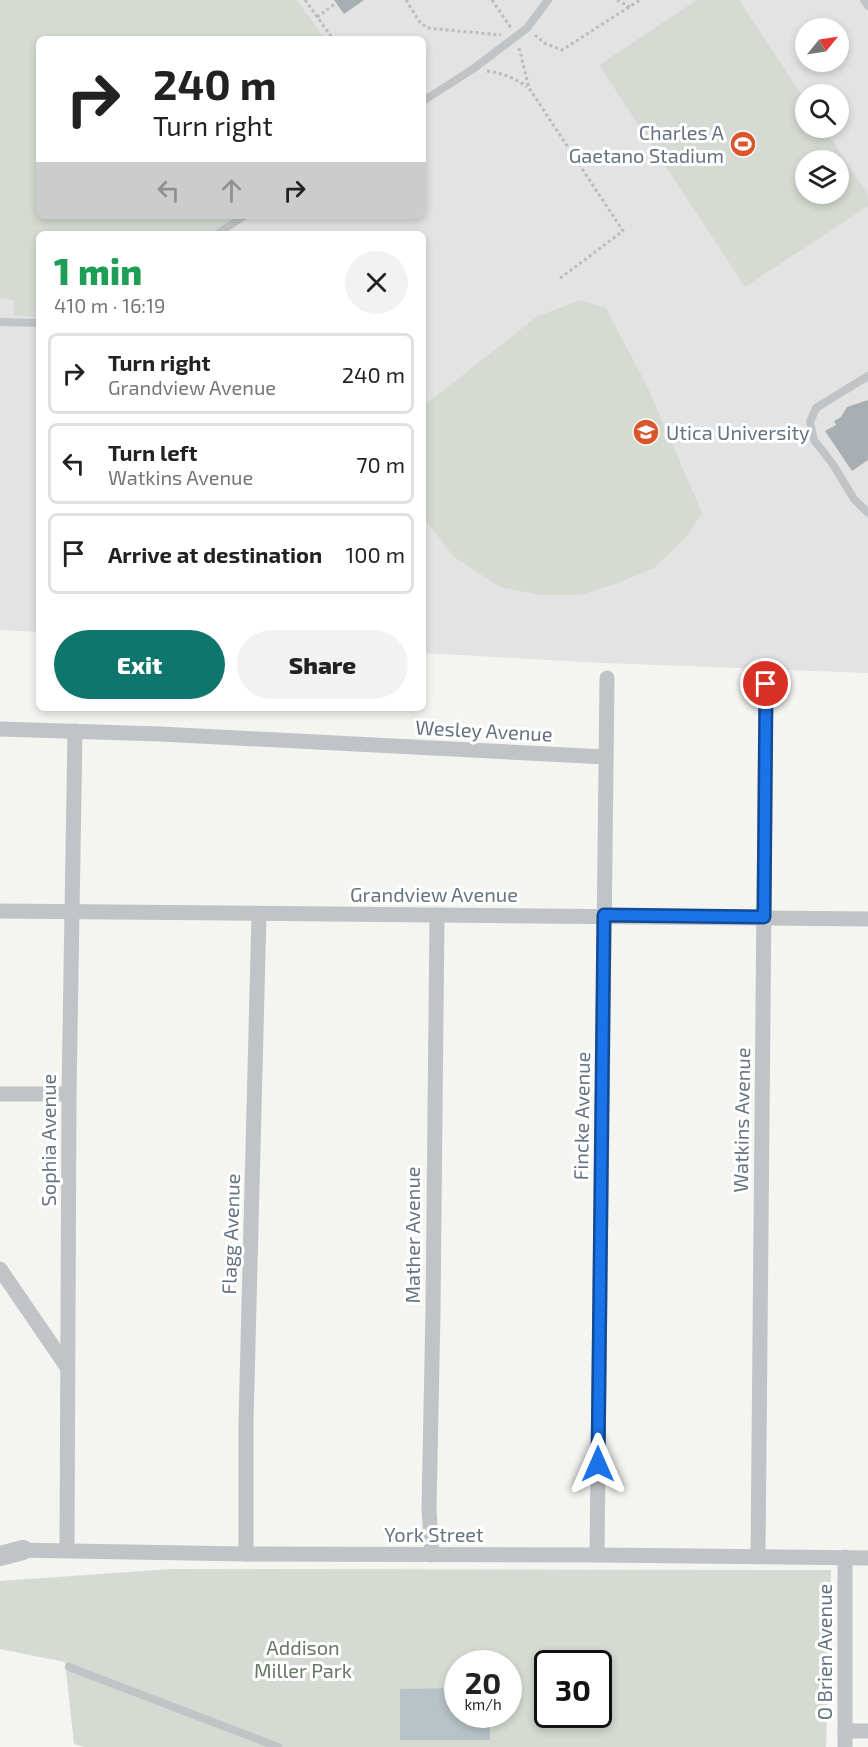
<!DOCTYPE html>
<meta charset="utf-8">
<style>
body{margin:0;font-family:"Exo 2",sans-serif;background:#f2f2f2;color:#222;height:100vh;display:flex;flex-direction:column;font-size:22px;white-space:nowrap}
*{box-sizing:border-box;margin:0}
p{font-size:20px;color:#767676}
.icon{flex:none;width:33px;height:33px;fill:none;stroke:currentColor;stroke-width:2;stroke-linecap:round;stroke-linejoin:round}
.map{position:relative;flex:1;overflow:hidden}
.sheet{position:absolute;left:36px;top:231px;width:390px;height:480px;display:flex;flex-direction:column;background:#fff;border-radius:9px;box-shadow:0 3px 9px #0003}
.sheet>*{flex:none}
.hud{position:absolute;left:36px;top:36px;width:390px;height:183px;border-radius:9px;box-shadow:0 3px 9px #0003;background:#fff;color:#222;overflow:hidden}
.needle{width:39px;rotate:60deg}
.tools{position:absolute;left:795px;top:18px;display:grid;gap:12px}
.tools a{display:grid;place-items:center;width:54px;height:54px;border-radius:50%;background:#fff;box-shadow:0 3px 9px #0003;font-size:30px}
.speed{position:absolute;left:444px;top:1650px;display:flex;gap:12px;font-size:30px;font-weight:700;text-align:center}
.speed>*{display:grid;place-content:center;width:78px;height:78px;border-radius:50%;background:#fff;box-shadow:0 3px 9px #0003;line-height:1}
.speed small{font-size:15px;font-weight:400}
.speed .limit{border:3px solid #111;border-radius:9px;background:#fff;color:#111}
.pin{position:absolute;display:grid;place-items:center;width:51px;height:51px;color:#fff;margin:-26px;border:3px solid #fff;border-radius:50%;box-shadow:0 2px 6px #0007}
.me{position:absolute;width:66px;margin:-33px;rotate:0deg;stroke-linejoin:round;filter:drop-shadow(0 0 4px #0008)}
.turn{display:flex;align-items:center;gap:21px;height:126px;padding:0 18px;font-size:27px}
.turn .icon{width:78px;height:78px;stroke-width:2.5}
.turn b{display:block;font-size:42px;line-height:51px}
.lanes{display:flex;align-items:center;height:57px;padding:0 18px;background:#0003;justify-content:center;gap:30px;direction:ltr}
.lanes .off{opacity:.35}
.round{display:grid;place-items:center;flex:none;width:63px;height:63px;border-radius:32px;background:#f2f2f2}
.summary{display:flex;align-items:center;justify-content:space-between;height:102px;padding:0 18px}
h1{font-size:36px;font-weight:800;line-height:45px;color:#1e9e55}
.action{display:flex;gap:12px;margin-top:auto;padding:12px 18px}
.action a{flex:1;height:69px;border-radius:36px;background:#0f766e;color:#fff;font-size:24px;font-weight:800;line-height:69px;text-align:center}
.action a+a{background:#f2f2f2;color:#222}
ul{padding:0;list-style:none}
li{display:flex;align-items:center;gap:18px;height:81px;margin:0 12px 9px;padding:0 6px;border:3px solid #e0e0e0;border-radius:9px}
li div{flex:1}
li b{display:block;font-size:22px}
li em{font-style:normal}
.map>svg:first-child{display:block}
.built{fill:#e2e3e2;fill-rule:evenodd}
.green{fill:#d5dbd2;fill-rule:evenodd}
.water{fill:#b7c3c7}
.building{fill:#a7afb3}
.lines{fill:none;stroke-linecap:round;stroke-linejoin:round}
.path{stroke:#babcbe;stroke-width:3;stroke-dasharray:3 3;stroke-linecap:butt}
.service{stroke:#c0c4c7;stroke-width:8}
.minor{stroke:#c0c4c7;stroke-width:15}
.tertiary{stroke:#c0c4c7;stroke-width:20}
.route-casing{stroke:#114b97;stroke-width:15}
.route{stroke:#1a73e8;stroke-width:10}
.labels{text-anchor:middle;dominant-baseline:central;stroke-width:6;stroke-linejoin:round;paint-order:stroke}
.poi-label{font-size:20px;fill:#657480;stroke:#fff;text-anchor:end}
.street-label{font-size:20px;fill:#657480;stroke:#fff}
.park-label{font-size:20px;fill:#677863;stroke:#fff}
</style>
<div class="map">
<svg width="868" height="1747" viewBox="0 0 868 1747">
<rect width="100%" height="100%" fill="#f4f4f1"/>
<path class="built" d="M 0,0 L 868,0 L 868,673 L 604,663 L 423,653 L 423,234 L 39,234 L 39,632 L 0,630 ZM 806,28 L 838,28 L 838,62 L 806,62 ZM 39,39 L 423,39 L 423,216 L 39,216 ZM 806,94 L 838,94 L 838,128 L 806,128 ZM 806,160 L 838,160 L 838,194 L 806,194 Z"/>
<g class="green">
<polygon points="0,0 297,0 325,39 39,39 39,216 236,216 209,234 39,234 39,317 13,315 14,300 0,298"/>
<path d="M 697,0 L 739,0 L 805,100 L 806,128 L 824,128 L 868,195 L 868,206 L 745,287 L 599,65 ZM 806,160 L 838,160 L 838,194 L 806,194 Z"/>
<polygon points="581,300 606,308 648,388 702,513 687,536 654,568 615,584 580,595 540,595 500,587 454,557 423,517 423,406 538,316"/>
<path d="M 172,1569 L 831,1570 L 826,1747 L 84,1747 L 74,1744 L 65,1662 L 0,1649 L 0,1581 ZM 458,1664 L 508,1664 L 508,1714 L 458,1714 ZM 548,1664 L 598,1664 L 598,1714 L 548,1714 Z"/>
</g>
<polygon class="water" points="457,1688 458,1714 490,1715 490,1740 400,1740 400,1689"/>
<g class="building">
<polygon points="334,0 364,0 344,14"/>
<polygon points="868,400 868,460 852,471 825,431 836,425 834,421 841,417 847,407"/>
</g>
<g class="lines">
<g class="path">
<polyline points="305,0 333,39"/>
<polyline points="406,0 419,21 427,28 501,35"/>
<polyline points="492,0 511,28"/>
<polyline points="617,0 630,7"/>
<polyline points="317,17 336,3"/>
<polyline points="535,35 544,43 562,50 640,0"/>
<polyline points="519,48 529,88 623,231 559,279"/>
<path d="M 487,71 C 502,73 515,78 527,87"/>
</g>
<g class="service">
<polyline points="864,0 868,6"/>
<polyline points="423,101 473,69 527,28 548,0"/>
<polyline points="217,234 244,216"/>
<polyline points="0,322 39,323"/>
<polyline points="868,376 816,408 810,422 814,440 832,463 854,499 868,513"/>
<polyline points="69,1667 278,1747"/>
</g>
<g class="minor">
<polyline points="0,729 160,734 606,757"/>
<polyline points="0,911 868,919"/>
<polyline points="0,1094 69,1094"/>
<polyline points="0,1269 67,1367"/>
<polyline points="13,1550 246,1554 597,1555 868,1558"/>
<polyline points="67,1550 69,1094 75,731"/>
<polyline points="246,1554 246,1422 259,914"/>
<polyline points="432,1555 429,1509 433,1311 437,915"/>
<polyline points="597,1555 607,678"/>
<polyline points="758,1556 766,683"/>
<polyline points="845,1731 868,1731"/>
<polyline points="845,1747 845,1557"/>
</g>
<polyline class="tertiary" points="0,1556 23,1550"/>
</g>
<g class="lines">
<defs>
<polyline id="route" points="598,1464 604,915 764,917 766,684"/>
</defs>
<use href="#route" class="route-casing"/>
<use href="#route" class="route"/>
</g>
<defs>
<symbol id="stadium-disc" viewBox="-11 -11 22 22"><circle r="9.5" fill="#da552b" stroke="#fff"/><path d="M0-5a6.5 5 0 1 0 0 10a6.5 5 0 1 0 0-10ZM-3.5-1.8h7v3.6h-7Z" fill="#fff"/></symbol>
<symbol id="university-disc" viewBox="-11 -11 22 22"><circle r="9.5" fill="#da552b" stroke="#fff"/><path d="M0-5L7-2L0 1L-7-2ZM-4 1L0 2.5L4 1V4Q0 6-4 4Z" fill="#fff"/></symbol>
</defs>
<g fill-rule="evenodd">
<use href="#stadium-disc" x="728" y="129" width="30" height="30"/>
<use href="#university-disc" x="631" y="417" width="30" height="30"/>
</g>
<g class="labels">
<g class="poi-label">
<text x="724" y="132">Charles A<tspan x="724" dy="23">Gaetano Stadium</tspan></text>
<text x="666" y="432" text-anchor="start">Utica University</text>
</g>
<g class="street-label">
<text transform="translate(484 730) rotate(3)">Wesley Avenue</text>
<text x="434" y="894">Grandview Avenue</text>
<text transform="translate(581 1116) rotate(-89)">Fincke Avenue</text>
<text transform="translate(741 1120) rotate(-89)">Watkins Avenue</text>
<text transform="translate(48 1140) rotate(-90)">Sophia Avenue</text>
<text transform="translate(230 1234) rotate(-88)">Flagg Avenue</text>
<text transform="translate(412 1235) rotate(-90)">Mather Avenue</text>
<text x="434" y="1534">York Street</text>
<text transform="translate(824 1652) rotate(-90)">O Brien Avenue</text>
</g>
<g class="park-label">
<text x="303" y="1647">Addison<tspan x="303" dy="23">Miller Park</tspan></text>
</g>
</g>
</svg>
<div class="tools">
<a><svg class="needle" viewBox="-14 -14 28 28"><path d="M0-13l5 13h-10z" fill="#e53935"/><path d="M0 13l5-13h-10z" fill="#767676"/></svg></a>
<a><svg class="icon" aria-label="search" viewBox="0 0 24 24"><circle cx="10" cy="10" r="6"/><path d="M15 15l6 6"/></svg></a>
<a><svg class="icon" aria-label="layers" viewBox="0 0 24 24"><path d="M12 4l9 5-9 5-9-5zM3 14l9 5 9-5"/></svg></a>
</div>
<div class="speed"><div>20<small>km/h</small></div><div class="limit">30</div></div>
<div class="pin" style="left:766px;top:684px;background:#d93025"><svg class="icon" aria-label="arrive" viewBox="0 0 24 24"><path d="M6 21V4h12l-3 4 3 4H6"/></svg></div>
<svg class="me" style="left:598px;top:1464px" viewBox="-20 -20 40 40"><path d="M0-17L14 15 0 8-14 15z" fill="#1a73e8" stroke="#fff" stroke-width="4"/></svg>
<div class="hud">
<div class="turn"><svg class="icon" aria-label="right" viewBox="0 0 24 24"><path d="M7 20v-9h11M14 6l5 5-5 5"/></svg><div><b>240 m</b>Turn right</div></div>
<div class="lanes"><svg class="icon off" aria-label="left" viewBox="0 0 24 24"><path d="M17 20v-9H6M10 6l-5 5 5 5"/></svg><svg class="icon off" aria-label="ahead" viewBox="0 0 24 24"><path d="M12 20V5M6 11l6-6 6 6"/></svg><svg class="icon" aria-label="right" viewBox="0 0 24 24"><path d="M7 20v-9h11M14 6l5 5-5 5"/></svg></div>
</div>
<section class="sheet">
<div class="summary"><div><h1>1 min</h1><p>410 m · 16:19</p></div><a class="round"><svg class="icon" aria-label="close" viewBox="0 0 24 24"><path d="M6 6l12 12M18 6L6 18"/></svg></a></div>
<ul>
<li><svg class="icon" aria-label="right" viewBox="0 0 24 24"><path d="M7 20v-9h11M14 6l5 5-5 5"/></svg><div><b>Turn right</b><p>Grandview Avenue</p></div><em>240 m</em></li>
<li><svg class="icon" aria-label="left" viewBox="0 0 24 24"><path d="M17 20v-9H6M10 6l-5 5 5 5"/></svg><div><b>Turn left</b><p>Watkins Avenue</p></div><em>70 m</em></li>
<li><svg class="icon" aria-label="arrive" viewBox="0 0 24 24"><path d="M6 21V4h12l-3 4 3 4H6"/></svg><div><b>Arrive at destination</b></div><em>100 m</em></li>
</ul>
<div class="action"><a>Exit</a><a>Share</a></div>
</section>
</div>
